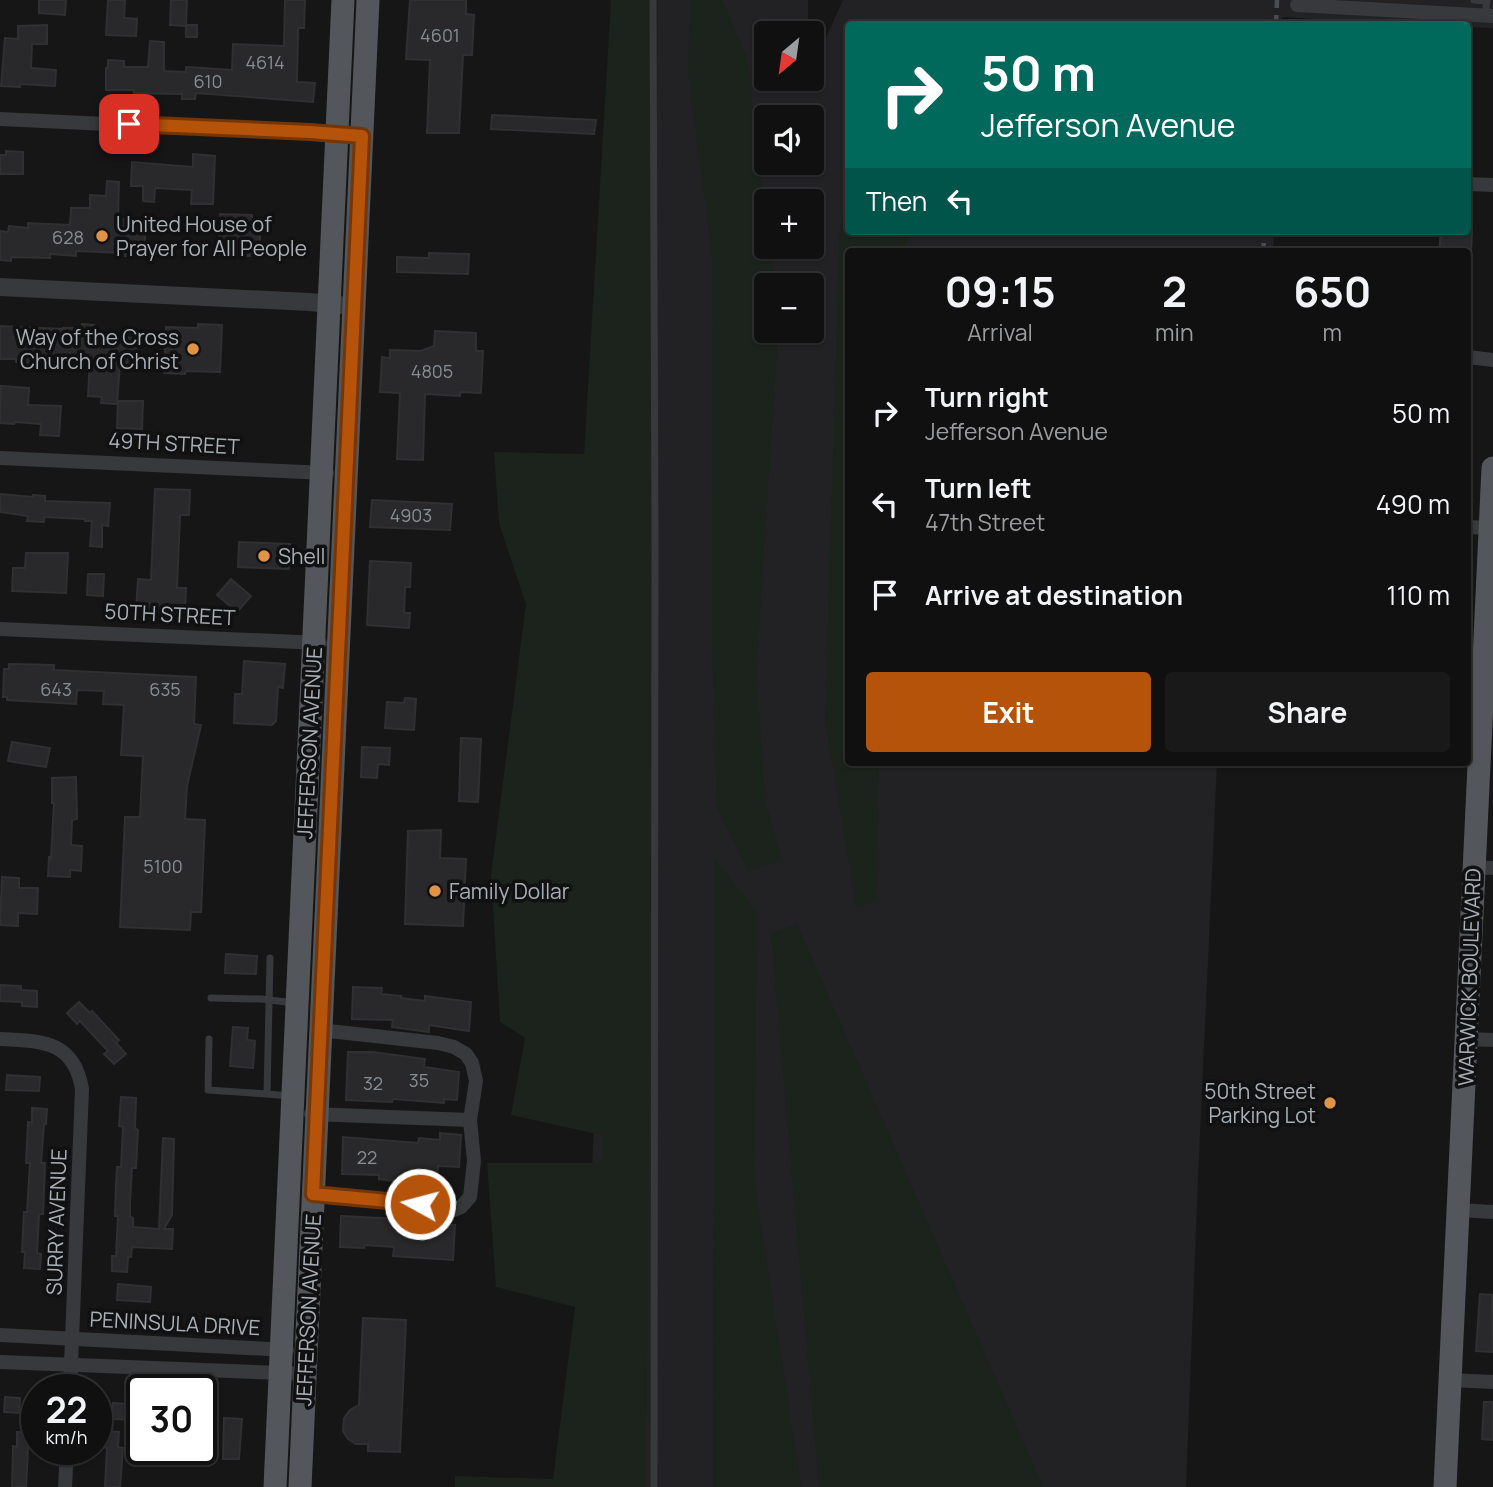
<!DOCTYPE html>
<meta charset="utf-8">
<style>
body{margin:0;font-family:Manrope,sans-serif;background:#19191a;color:#f1f3f6;height:100vh;display:flex;flex-direction:column;font-size:26px;white-space:nowrap}
*{box-sizing:border-box;margin:0}
p{font-size:23px;color:#9c9d9f}
.icon{flex:none;width:38px;height:38px;fill:none;stroke:currentColor;stroke-width:2;stroke-linecap:round;stroke-linejoin:round}
.map{position:relative;flex:1;overflow:hidden}
.details{position:absolute;left:845px;top:248px;width:626px;height:518px;display:flex;flex-direction:column;background:#101011;border-radius:7px;box-shadow:0 2px 5px #0004,0 0 0 2px #303031}
.details>*{flex:none}
.hud{position:absolute;left:845px;top:21px;width:626px;height:214px;border-radius:7px;box-shadow:0 2px 5px #0004,0 0 0 2px #303031;background:#00695c;color:#fff;overflow:hidden}
.needle{width:46px;rotate:209deg}
.buttons{position:absolute;left:754px;top:21px;display:grid;gap:14px}
.buttons a{display:grid;place-items:center;width:70px;height:70px;border-radius:7px;background:#101011;box-shadow:0 2px 5px #0004,0 0 0 2px #303031;font-size:35px}
.speed{position:absolute;left:21px;top:1374px;display:flex;gap:14px;font-size:35px;font-weight:700;text-align:center}
.speed>*{display:grid;place-content:center;width:91px;height:91px;border-radius:50%;background:#101011;box-shadow:0 2px 5px #0004,0 0 0 2px #303031;line-height:1}
.speed small{font-size:18px;font-weight:400}
.speed .limit{border:4px solid #111;border-radius:10px;background:#fff;color:#111}
.pin{position:absolute;display:grid;place-items:center;width:60px;height:60px;color:#fff;margin:-30px;border-radius:14px;box-shadow:0 4px 10px #0006}
.me{position:absolute;width:77px;margin:-38px;rotate:277deg;stroke-linejoin:round;filter:drop-shadow(0 0 5px #0008)}
.turn{display:flex;align-items:center;gap:24px;height:147px;padding:0 21px;font-size:32px}
.turn .icon{width:91px;height:91px;stroke-width:2.5}
.turn b{display:block;font-size:49px;line-height:60px}
.then{display:flex;align-items:center;height:66px;padding:0 21px;background:#0003;gap:14px;font-size:26px}
.eta{display:flex;justify-content:space-evenly;align-items:center;height:119px;text-align:center}
.eta b{font-size:42px;font-weight:700;line-height:49px}
.cta{display:flex;gap:14px;margin-top:auto;padding:14px 21px}
.cta a{flex:1;height:80px;border-radius:7px;background:#b45309;color:#fff;font-size:28px;font-weight:700;line-height:80px;text-align:center}
.cta a+a{background:#19191a;color:#f1f3f6}
ul{padding:0;list-style:none}
li{display:flex;align-items:center;gap:21px;height:91px;padding:0 21px}
li div{flex:1}
li b{display:block;font-size:26px}
li em{font-style:normal}
.map>svg:first-child{display:block}
.built{fill:#222224;fill-rule:evenodd}
.green{fill:#1c221c}
.building{fill:#29292b;stroke:#303033;stroke-width:2}
.lines{fill:none;stroke-linecap:round;stroke-linejoin:round}
.service{stroke:#37393c;stroke-width:7}
.minor{stroke:#37393c;stroke-width:14}
.tertiary{stroke:#37393c;stroke-width:18}
.primary{stroke:#53565b;stroke-width:23}
.rail{stroke:#4a4d51;stroke-width:4.5;stroke-dasharray:9 7;stroke-linecap:butt}
.route-casing{stroke:#753606;stroke-width:18}
.route{stroke:#b45309;stroke-width:12}
.poi-dot{fill:#e09345;stroke:#111112;stroke-width:2.5}
.labels{text-anchor:middle;dominant-baseline:central;stroke-width:7;stroke-linejoin:round;paint-order:stroke}
.number-label{font-size:18px;fill:#888d92}
.poi-label{font-size:21px;fill:#a9afb6;stroke:#111112;text-anchor:start}
.street-label{font-size:21px;fill:#a9afb6;stroke:#111112}
</style>
<div class="map">
<svg width="1493" height="1487" viewBox="0 0 1493 1487">
<rect width="100%" height="100%" fill="#161617"/>
<path class="built" d="M 647,0 L 808,0 L 808,33 L 766,33 L 766,79 L 812,79 L 812,41 L 825,40 L 843,0 L 1493,0 L 1493,28 L 1468,27 L 1468,24 L 1396,24 L 1282,17 L 1282,24 L 849,24 L 849,231 L 1274,231 L 1273,252 L 849,252 L 849,763 L 1217,763 L 1198,1178 L 1186,1487 L 577,1487 ZM 766,117 L 812,117 L 812,163 L 766,163 ZM 766,201 L 812,201 L 812,247 L 766,247 ZM 766,285 L 812,285 L 812,331 L 766,331 Z"/>
<g class="green">
<polygon points="611,0 658,0 646,1487 455,1487 455,1476 553,1479 575,1307 496,1287 487,1163 601,1163 601,1135 511,1115 525,1038 500,1022 491,875 526,604 499,523 494,452 584,454"/>
<polygon points="690,0 722,0 747,58 766,220 766,247 770,247 775,285 766,285 766,331 778,331 756,672 765,799 781,860 749,871 717,808 712,638 713,261 688,73"/>
<polygon points="849,215 849,231 908,231 906,252 849,252 849,763 879,763 876,900 857,908 825,719 840,225"/>
<polygon points="714,858 757,912 754,1181 801,1487 713,1487"/>
<polygon points="797,924 1043,1487 819,1487 771,933"/>
</g>
<g class="building">
<polygon points="39,0 66,0 65,15 39,13"/>
<polygon points="108,0 125,0 124,18 137,19 136,36 106,35"/>
<polygon points="171,0 187,0 186,25 197,25 197,37 186,37 186,26 170,25"/>
<polygon points="285,0 305,0 304,28 298,28 297,82 315,83 313,102 196,93 195,99 182,99 182,94 134,93 134,90 106,90 106,68 108,68 108,60 124,61 124,67 148,67 150,41 164,42 164,71 186,72 186,67 188,67 232,70 233,44 284,46"/>
<polygon points="410,0 466,0 466,14 474,15 472,55 463,55 459,133 427,133 430,60 406,59"/>
<polygon points="47,25 47,44 32,44 31,68 56,70 55,86 20,84 20,87 1,86 5,38 18,39 18,26"/>
<polygon points="492,115 596,120 594,134 491,129"/>
<polygon points="6,151 23,152 23,174 0,174 0,155 6,155"/>
<polygon points="193,154 215,156 213,204 191,204 192,190 155,188 154,202 143,201 143,186 131,186 132,162 193,167"/>
<polygon points="107,181 119,182 118,219 146,221 144,257 125,256 125,253 76,251 76,256 50,254 50,258 11,257 11,261 0,260 0,231 8,232 9,226 28,228 28,223 70,225 71,208 90,208 90,195 106,196"/>
<polygon points="220,214 252,215 252,224 256,224 255,231 260,231 260,243 255,242 255,249 250,249 250,256 219,255"/>
<polygon points="1442,231 1472,231 1471,252 1440,252 1440,238 1442,238"/>
<polygon points="429,253 469,254 468,274 397,272 397,257 429,258"/>
<polygon points="82,324 94,325 93,333 114,334 114,337 137,338 136,363 120,363 117,404 101,403 102,397 88,396 90,361 62,360 62,356 35,354 35,363 16,362 16,359 0,359 0,326 63,329 63,328 81,328"/>
<polygon points="198,324 222,325 220,372 186,371 185,374 164,373 166,327 198,328"/>
<polygon points="435,331 476,333 476,351 483,351 481,393 460,392 460,396 425,394 423,460 397,459 400,393 380,392 382,357 390,358 390,350 421,351 434,346"/>
<polygon points="1,386 29,388 28,405 61,406 59,436 40,435 41,424 15,422 14,424 0,423"/>
<polygon points="118,401 143,401 142,429 117,428"/>
<polygon points="155,489 190,490 189,515 180,515 177,588 186,588 185,613 136,611 138,579 151,580"/>
<polygon points="0,494 33,497 33,495 45,496 45,501 110,503 108,526 102,525 102,547 90,546 92,521 85,521 85,519 44,517 44,522 27,521 28,516 0,512"/>
<polygon points="372,500 452,504 450,530 370,527"/>
<polygon points="239,542 290,544 289,569 238,567"/>
<polygon points="26,553 68,553 66,593 12,591 13,568 25,568"/>
<polygon points="370,561 411,563 410,587 405,587 404,613 410,613 409,628 367,625"/>
<polygon points="88,574 104,574 103,596 87,595"/>
<polygon points="231,579 251,596 237,612 217,595"/>
<polygon points="244,661 285,664 283,688 278,687 276,721 272,725 234,723 235,694 242,694"/>
<polygon points="9,664 54,665 54,670 196,677 194,724 201,725 187,786 185,819 205,820 201,912 191,912 190,930 120,927 125,817 140,817 143,756 121,755 124,705 103,704 104,691 77,690 76,704 7,700 7,697 3,697 4,669 9,669"/>
<polygon points="405,698 416,699 414,730 385,728 387,702 404,703"/>
<polygon points="461,738 481,739 478,802 459,801"/>
<polygon points="12,742 50,748 46,767 8,761"/>
<polygon points="362,747 390,748 389,765 378,764 377,778 361,777"/>
<polygon points="76,777 77,819 72,820 71,845 82,846 81,871 70,870 70,877 48,876 49,857 51,858 54,803 52,803 52,778"/>
<polygon points="441,830 440,858 466,859 463,926 405,924 408,831"/>
<polygon points="2,877 19,878 19,888 38,888 37,914 18,913 18,926 0,925"/>
<polygon points="226,954 257,956 256,974 225,973"/>
<polygon points="0,985 21,986 21,990 37,991 37,1007 22,1006 22,1002 0,1001"/>
<polygon points="353,987 382,988 381,994 401,996 401,998 425,1001 425,996 471,1002 469,1031 429,1025 429,1032 392,1027 393,1020 352,1019"/>
<polygon points="79,1002 90,1013 92,1011 119,1040 116,1043 126,1054 114,1064 104,1054 108,1051 80,1021 77,1024 67,1013"/>
<polygon points="233,1027 248,1028 247,1040 255,1041 253,1068 230,1066"/>
<polygon points="348,1052 373,1052 425,1059 424,1067 459,1072 457,1100 444,1099 444,1103 393,1099 392,1102 346,1100"/>
<polygon points="7,1075 40,1077 39,1091 6,1090"/>
<polygon points="121,1097 136,1098 135,1128 138,1130 136,1168 132,1168 130,1202 130,1216 133,1218 133,1227 159,1229 163,1138 174,1139 172,1215 164,1229 173,1229 172,1249 132,1247 131,1257 128,1257 127,1272 112,1271 112,1256 116,1256 118,1216 115,1216 116,1182 117,1167 121,1167 123,1127 119,1126"/>
<polygon points="32,1108 47,1109 46,1124 44,1124 41,1163 45,1163 43,1214 39,1214 37,1253 41,1254 40,1269 24,1268 25,1252 22,1252 24,1212 27,1212 29,1178 30,1163 26,1163 28,1122 32,1123"/>
<polygon points="440,1133 461,1135 459,1167 438,1166 436,1192 424,1191 424,1188 397,1186 397,1181 379,1179 379,1175 342,1174 343,1137 418,1143 419,1138 440,1140"/>
<polygon points="341,1216 401,1219 420,1221 419,1223 455,1225 453,1260 393,1256 394,1247 365,1245 364,1248 340,1247"/>
<polygon points="118,1284 151,1287 150,1302 117,1300"/>
<polygon points="1480,1294 1492,1295 1493,1352 1476,1351"/>
<polygon points="363,1318 406,1320 400,1452 368,1451 368,1444 356,1444 348,1439 343,1431 344,1418 350,1410 359,1405"/>
<polygon points="5,1397 20,1398 19,1413 4,1412"/>
<polygon points="1484,1402 1493,1402 1493,1440 1482,1439"/>
<polygon points="113,1403 142,1405 142,1420 112,1419"/>
<polygon points="224,1418 242,1419 239,1459 223,1459"/>
<polygon points="104,1431 119,1432 118,1447 123,1448 120,1487 105,1487 107,1448 103,1447"/>
<polygon points="17,1432 32,1433 31,1448 28,1448 26,1487 12,1487 13,1446 17,1447"/>
</g>
<g class="lines">
<g class="service">
<polyline points="653,0 655,543 654,1487"/>
<polyline points="1474,0 1487,1"/>
<polyline points="1485,16 1487,0"/>
<polyline points="270,958 267,1094 290,1096"/>
<polyline points="211,998 262,999 294,1003"/>
<polyline points="209,1039 208,1090 267,1094"/>
</g>
<g class="minor">
<polyline points="1297,5 1493,16"/>
<polyline points="0,119 343,135"/>
<polyline points="1468,184 1493,185"/>
<polyline points="1468,357 1493,360"/>
<polyline points="0,458 327,473"/>
<polyline points="1468,527 1490,528"/>
<polyline points="0,629 320,643"/>
<polyline points="1474,867 1493,868"/>
<path d="M 0,1039 C 41,1041 74,1040 82,1089 L 70,1390"/>
<polyline points="1466,1039 1493,1040"/>
<polyline points="311,1114 470,1120"/>
<polyline points="313,1193 402,1201 454,1210 461,1207 470,1197 474,1161 470,1120 476,1081 472,1063 466,1054 454,1047 438,1043 320,1030"/>
<polyline points="1458,1210 1493,1212"/>
<polyline points="0,1335 287,1350"/>
<polyline points="0,1362 305,1374"/>
<polyline points="1450,1380 1493,1382"/>
<polyline points="65,1487 67,1449"/>
</g>
<polyline class="tertiary" points="0,287 309,302 340,305"/>
<g class="primary">
<polyline points="275,1487 343,0"/>
<polyline points="300,1487 368,0"/>
<polyline points="1445,1487 1493,468"/>
</g>
<g class="rail">
<polyline points="1276,24 1277,0"/>
<polyline points="1263,252 1265,231"/>
</g>
</g>
<g class="lines">
<defs>
<polyline id="route" points="129,124 310,132 362,136 313,1194 420,1204"/>
</defs>
<use href="#route" class="route-casing"/>
<use href="#route" class="route"/>
</g>
<g class="poi-dot">
<circle cx="102" cy="236" r="7"/>
<circle cx="193" cy="349" r="7"/>
<circle cx="264" cy="556" r="7"/>
<circle cx="435" cy="891" r="7"/>
<circle cx="1330" cy="1103" r="7"/>
</g>
<g class="labels">
<g class="number-label">
<text x="440" y="35">4601</text>
<text x="265" y="62">4614</text>
<text x="208" y="81">610</text>
<text x="68" y="237">628</text>
<text x="432" y="371">4805</text>
<text x="411" y="515">4903</text>
<text x="56" y="689">643</text>
<text x="165" y="689">635</text>
<text x="163" y="866">5100</text>
<text x="419" y="1080">35</text>
<text x="373" y="1083">32</text>
<text x="367" y="1157">22</text>
</g>
<g class="poi-label">
<text x="116" y="224">United House of<tspan x="116" dy="24">Prayer for All People</tspan></text>
<text x="179" y="337" text-anchor="end">Way of the Cross<tspan x="179" dy="24">Church of Christ</tspan></text>
<text x="278" y="556">Shell</text>
<text x="449" y="891">Family Dollar</text>
<text x="1316" y="1091" text-anchor="end">50th Street<tspan x="1316" dy="24">Parking Lot</tspan></text>
</g>
<g class="street-label">
<text transform="translate(174 443) rotate(3)">49TH STREET</text>
<text transform="translate(170 614) rotate(3)">50TH STREET</text>
<text transform="translate(309 743) rotate(-87)">JEFFERSON AVENUE</text>
<text transform="translate(1469 977) rotate(-88)">WARWICK BOULEVARD</text>
<text transform="translate(56 1222) rotate(-88)">SURRY AVENUE</text>
<text transform="translate(308 1310) rotate(-87)">JEFFERSON AVENUE</text>
<text transform="translate(175 1323) rotate(3)">PENINSULA DRIVE</text>
</g>
</g>
</svg>
<div class="buttons">
<a><svg class="needle" viewBox="-14 -14 28 28"><path d="M0-13l5 13h-10z" fill="#e53935"/><path d="M0 13l5-13h-10z" fill="#9c9d9f"/></svg></a>
<a><svg class="icon" aria-label="sound" viewBox="0 0 24 24"><path d="M4 9h4l5-4v14l-5-4H4zM17 9q2 3 0 6"/></svg></a>
<a>+</a>
<a>−</a>
</div>
<div class="speed"><div>22<small>km/h</small></div><div class="limit">30</div></div>
<div class="pin" style="left:129px;top:124px;background:#d93025"><svg class="icon" aria-label="arrive" viewBox="0 0 24 24"><path d="M6 21V4h12l-3 4 3 4H6"/></svg></div>
<svg class="me" style="left:420px;top:1204px" viewBox="-20 -20 40 40"><circle r="17" fill="#b45309" stroke="#fff" stroke-width="3"/><path d="M0-11L8 9 0 5-8 9z" fill="#fff"/></svg>
<div class="hud">
<div class="turn"><svg class="icon" aria-label="right" viewBox="0 0 24 24"><path d="M7 20v-9h11M14 6l5 5-5 5"/></svg><div><b>50 m</b>Jefferson Avenue</div></div>
<div class="then">Then<svg class="icon" aria-label="left" viewBox="0 0 24 24"><path d="M17 20v-9H6M10 6l-5 5 5 5"/></svg></div>
</div>
<section class="details">
<div class="eta">
<div><b>09:15</b><p>Arrival</p></div>
<div><b>2</b><p>min</p></div>
<div><b>650</b><p>m</p></div>
</div>
<ul>
<li><svg class="icon" aria-label="right" viewBox="0 0 24 24"><path d="M7 20v-9h11M14 6l5 5-5 5"/></svg><div><b>Turn right</b><p>Jefferson Avenue</p></div><em>50 m</em></li>
<li><svg class="icon" aria-label="left" viewBox="0 0 24 24"><path d="M17 20v-9H6M10 6l-5 5 5 5"/></svg><div><b>Turn left</b><p>47th Street</p></div><em>490 m</em></li>
<li><svg class="icon" aria-label="arrive" viewBox="0 0 24 24"><path d="M6 21V4h12l-3 4 3 4H6"/></svg><div><b>Arrive at destination</b></div><em>110 m</em></li>
</ul>
<div class="cta"><a>Exit</a><a>Share</a></div>
</section>
</div>
